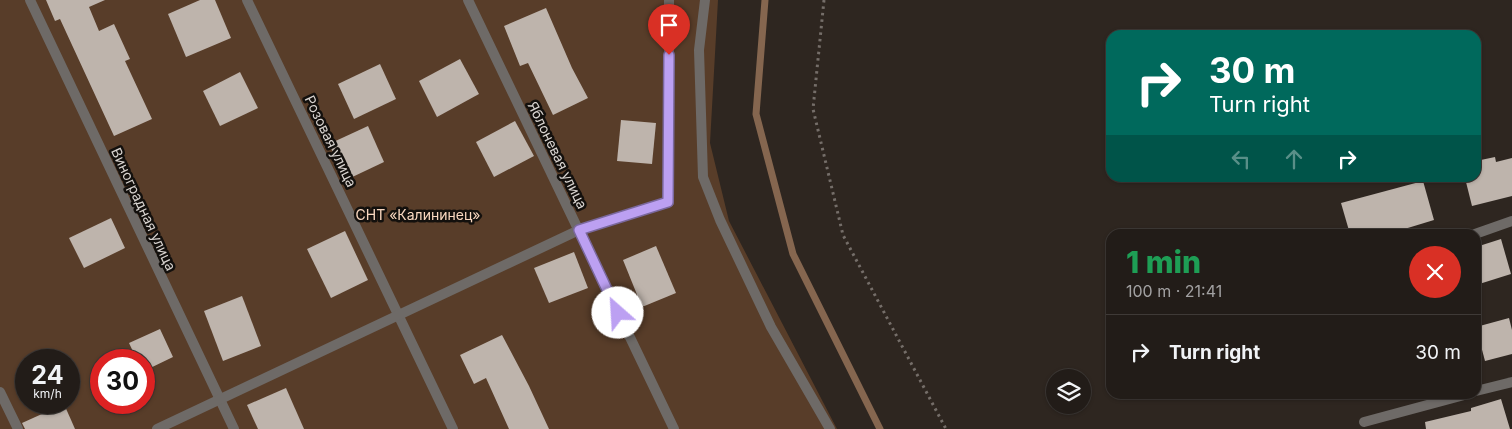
<!DOCTYPE html>
<meta charset="utf-8">
<style>
body{margin:0;font-family:Inter,sans-serif;background:#2e2925;color:#f1f3f6;height:100vh;display:flex;flex-direction:column;font-size:19px;white-space:nowrap}
*{box-sizing:border-box;margin:0}
p{font-size:16px;color:#a2a1a2}
.icon{flex:none;width:28px;height:28px;fill:none;stroke:currentColor;stroke-width:2;stroke-linecap:round;stroke-linejoin:round}
.map{position:relative;flex:1;overflow:hidden}
.side{position:absolute;left:1106px;top:229px;width:375px;height:170px;display:flex;flex-direction:column;background:#221c18;border-radius:15px;box-shadow:0 1px 4px #0004,0 0 0 1px #3f3a37}
.side>*{flex:none}
.hud{position:absolute;left:1106px;top:30px;width:375px;height:152px;border-radius:15px;box-shadow:0 1px 4px #0004,0 0 0 1px #3f3a37;background:#00695c;color:#fff;overflow:hidden}
.buttons{position:absolute;left:1046px;top:369px;display:grid;gap:10px}
.buttons a{display:grid;place-items:center;width:45px;height:45px;border-radius:50%;background:#221c18;box-shadow:0 1px 4px #0004,0 0 0 1px #3f3a37;font-size:25px}
.speed{position:absolute;left:15px;top:349px;display:flex;gap:10px;font-size:25px;font-weight:700;text-align:center}
.speed>*{display:grid;place-content:center;width:65px;height:65px;border-radius:50%;background:#221c18;box-shadow:0 1px 4px #0004,0 0 0 1px #3f3a37;line-height:1}
.speed small{font-size:12px;font-weight:400}
.speed .limit{border:8px solid #d22;background:#fff;color:#111}
.pin{position:absolute;display:grid;place-items:center;width:42px;height:42px;color:#fff;margin:-51px -21px;border-radius:50% 50% 50% 0;rotate:-45deg;box-shadow:0 0 5px #0007}
.pin .icon{rotate:45deg}
.me{position:absolute;width:55px;margin:-28px;rotate:334deg;stroke-linejoin:round;filter:drop-shadow(0 0 4px #0008)}
.turn{display:flex;align-items:center;gap:18px;height:105px;padding:0 20px;font-size:22px}
.turn .icon{width:65px;height:65px;stroke-width:2.5}
.turn b{display:block;font-size:35px;line-height:42px}
.lanes{display:flex;align-items:center;height:48px;padding:0 20px;background:#0003;justify-content:center;gap:25px;direction:ltr}
.lanes .off{opacity:.35}
.round{display:grid;place-items:center;flex:none;width:52px;height:52px;border-radius:26px;background:#2e2925}
.headline{display:flex;align-items:center;justify-content:space-between;height:85px;padding:0 20px}
h1{font-size:30px;font-weight:800;line-height:38px;color:#1e9e55}
ul{padding:0;list-style:none}
li{display:flex;align-items:center;gap:15px;height:75px;padding:0 20px;border-top:1px solid #3f3a37}
li div{flex:1}
li b{display:block;font-size:19px}
li em{font-style:normal}
.map>svg:first-child{display:block}
.green{fill:#583d29;fill-rule:evenodd}
.lines{fill:none;stroke-linecap:round;stroke-linejoin:round}
.stream{stroke:#85664f;stroke-width:7}
.building{fill:#beb4ac}
.path{stroke:#756e69;stroke-width:3;stroke-dasharray:2.5 4;stroke-linecap:butt}
.minor{stroke:#6e6a67;stroke-width:10}
.route-casing{stroke:#7a689d;stroke-width:12}
.route{stroke:#bca0f2;stroke-width:9}
.labels{text-anchor:middle;dominant-baseline:central;stroke-width:5;stroke-linejoin:round;paint-order:stroke}
.street-label{font-size:14px;fill:#d9d4d0;stroke:#13100d}
.park-label{font-size:14px;fill:#fad8c0;stroke:#13100d}
</style>
<div class="map">
<svg width="1512" height="429" viewBox="0 0 1512 429">
<rect width="100%" height="100%" fill="#2e2620"/>
<path class="green" d="M 0,0 L 718,0 L 710,143 L 729,221 L 837,429 L 0,429 ZM 26,360 L 69,360 L 69,402 L 26,402 ZM 101,360 L 144,360 L 144,402 L 101,402 Z"/>
<g class="lines">
<polyline class="stream" points="765,0 756,114 793,254 880,429"/>
</g>
<g class="building">
<polygon points="46,0 105,0 89,7 99,31 114,24 130,59 125,61 152,119 114,136 60,19 55,21"/>
<polygon points="200,0 215,0 231,38 186,57 168,14"/>
<polygon points="546,8 572,68 588,98 553,115 528,63 520,66 504,26"/>
<polygon points="460,59 479,94 437,117 419,81"/>
<polygon points="380,64 396,99 354,119 338,84"/>
<polygon points="240,72 258,108 220,126 203,91"/>
<polygon points="621,120 656,123 652,164 617,161"/>
<polygon points="515,121 534,156 494,177 476,142"/>
<polygon points="368,126 384,162 346,180 329,144"/>
<polygon points="1495,157 1496,162 1512,158 1512,196 1472,206 1465,178 1476,178 1476,161"/>
<polygon points="1423,181 1434,220 1388,234 1350,234 1341,203"/>
<polygon points="111,218 125,248 84,268 69,238"/>
<polygon points="345,231 368,280 331,298 307,249"/>
<polygon points="1501,239 1511,274 1476,285 1476,247"/>
<polygon points="656,246 676,293 642,307 623,260"/>
<polygon points="574,252 588,288 549,303 534,268"/>
<polygon points="242,296 261,346 223,361 204,311"/>
<polygon points="1509,318 1512,330 1512,354 1485,361 1476,327"/>
<polygon points="160,329 173,357 144,371 144,360 137,360 129,343"/>
<polygon points="502,335 529,386 549,429 509,429 486,378 474,384 460,355"/>
<polygon points="286,388 304,429 258,429 247,405"/>
<polygon points="1501,399 1510,429 1426,429 1425,422 1471,411 1471,408"/>
<polygon points="64,404 75,429 25,429 22,423"/>
</g>
<g class="lines">
<polyline class="path" points="824,0 813,109 843,235 946,429"/>
<g class="minor">
<polyline points="30,0 234,429"/>
<polyline points="247,0 453,429"/>
<polyline points="468,0 674,429"/>
<polyline points="705,0 699,50 703,177 720,220 771,327 830,429"/>
<polyline points="1475,234 1512,221"/>
<polyline points="1476,391 1512,382"/>
<polyline points="0,392 18,429"/>
<polyline points="1364,422 1468,394"/>
<polyline points="157,429 579,230 669,202 669,0"/>
</g>
</g>
<g class="lines">
<defs>
<polyline id="route" points="618,313 579,230 668,202 669,55"/>
</defs>
<use href="#route" class="route-casing"/>
<use href="#route" class="route"/>
</g>
<g class="labels">
<g class="street-label">
<text transform="translate(331 141) rotate(64)">Розовая улица</text>
<text transform="translate(558 155) rotate(64)">Яблоневая улица</text>
<text transform="translate(144 209) rotate(65)">Виноградная улица</text>
</g>
<g class="park-label">
<text x="418" y="214">СНТ «Калининец»</text>
</g>
</g>
</svg>
<div class="buttons">
<a><svg class="icon" aria-label="layers" viewBox="0 0 24 24"><path d="M12 4l9 5-9 5-9-5zM3 14l9 5 9-5"/></svg></a>
</div>
<div class="speed"><div>24<small>km/h</small></div><div class="limit">30</div></div>
<div class="pin" style="left:669px;top:55px;background:#d93025"><svg class="icon" aria-label="arrive" viewBox="0 0 24 24"><path d="M6 21V4h12l-3 4 3 4H6"/></svg></div>
<svg class="me" style="left:618px;top:313px" viewBox="-20 -20 40 40"><circle r="19" fill="#fff"/><path d="M0-13L10 11 0 6-10 11z" fill="#bca0f2"/></svg>
<div class="hud">
<div class="turn"><svg class="icon" aria-label="right" viewBox="0 0 24 24"><path d="M7 20v-9h11M14 6l5 5-5 5"/></svg><div><b>30 m</b>Turn right</div></div>
<div class="lanes"><svg class="icon off" aria-label="left" viewBox="0 0 24 24"><path d="M17 20v-9H6M10 6l-5 5 5 5"/></svg><svg class="icon off" aria-label="ahead" viewBox="0 0 24 24"><path d="M12 20V5M6 11l6-6 6 6"/></svg><svg class="icon" aria-label="right" viewBox="0 0 24 24"><path d="M7 20v-9h11M14 6l5 5-5 5"/></svg></div>
</div>
<section class="side">
<div class="headline"><div><h1>1 min</h1><p>100 m · 21:41</p></div><a class="round" style="background:#d93025;color:#fff"><svg class="icon" aria-label="close" viewBox="0 0 24 24"><path d="M6 6l12 12M18 6L6 18"/></svg></a></div>
<ul>
<li><svg class="icon" aria-label="right" viewBox="0 0 24 24"><path d="M7 20v-9h11M14 6l5 5-5 5"/></svg><div><b>Turn right</b></div><em>30 m</em></li>
</ul>
</section>
</div>
